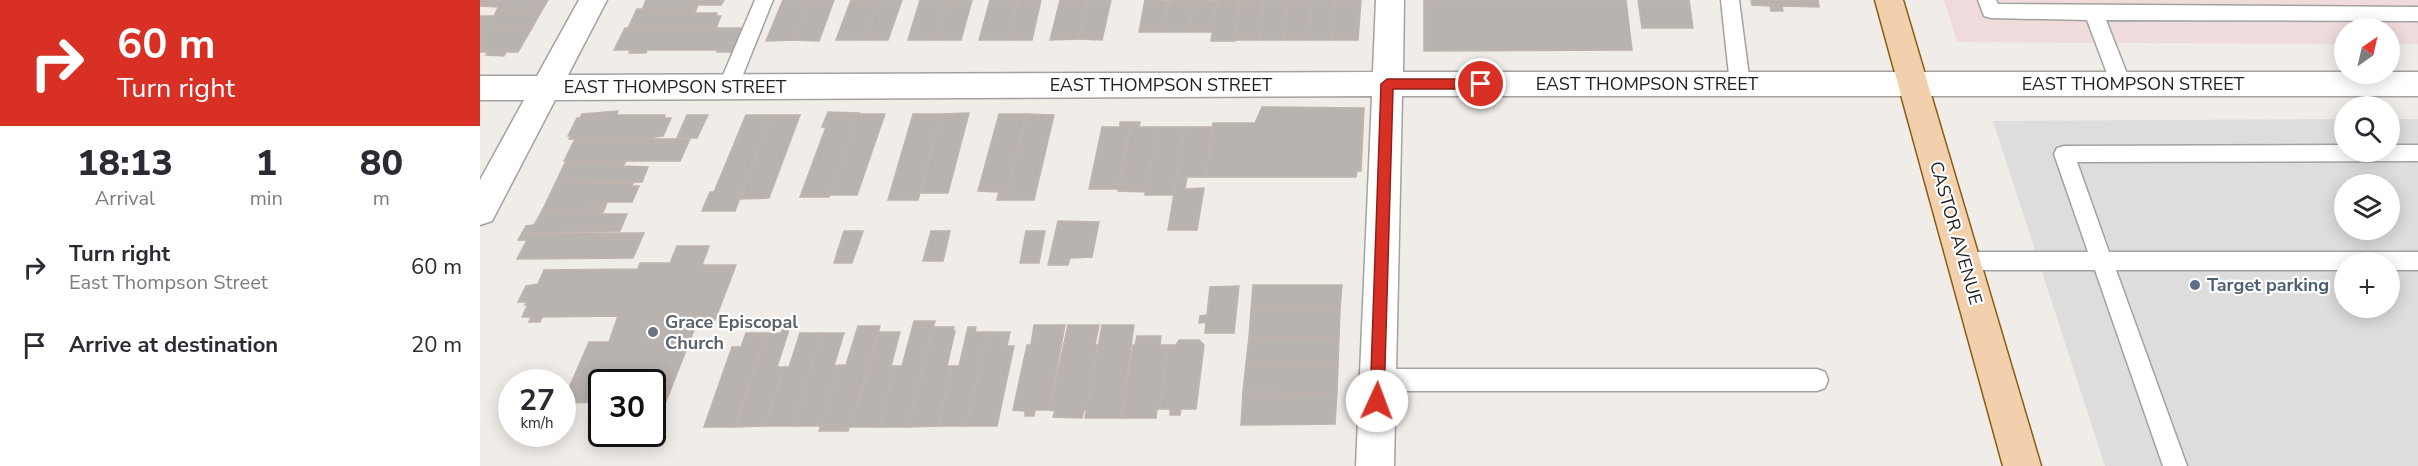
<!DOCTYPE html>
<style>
body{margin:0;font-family:"Nunito Sans",sans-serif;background:#f2f2f3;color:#2b2b33;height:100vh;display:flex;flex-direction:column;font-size:22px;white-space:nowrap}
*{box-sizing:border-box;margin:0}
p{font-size:20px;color:#7c7c81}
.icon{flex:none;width:33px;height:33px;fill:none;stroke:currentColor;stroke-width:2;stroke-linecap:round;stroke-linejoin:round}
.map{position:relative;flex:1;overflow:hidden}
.sheet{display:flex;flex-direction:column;background:#fff;width:480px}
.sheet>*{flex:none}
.guide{background:#d93025;color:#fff;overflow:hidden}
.needle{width:39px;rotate:34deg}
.buttons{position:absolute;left:1854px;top:18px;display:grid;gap:12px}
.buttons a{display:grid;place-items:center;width:66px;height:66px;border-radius:50%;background:#fff;box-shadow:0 3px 15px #0003;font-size:30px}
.speed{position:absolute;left:18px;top:369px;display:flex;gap:12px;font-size:30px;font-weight:700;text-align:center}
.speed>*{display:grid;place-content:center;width:78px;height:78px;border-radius:50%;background:#fff;box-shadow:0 3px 15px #0003;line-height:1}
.speed small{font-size:15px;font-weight:400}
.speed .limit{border:3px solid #111;border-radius:9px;background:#fff;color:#111}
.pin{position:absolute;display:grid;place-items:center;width:51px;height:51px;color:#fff;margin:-26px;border:3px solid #fff;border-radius:50%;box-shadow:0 2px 6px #0007}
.me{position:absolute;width:66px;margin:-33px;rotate:2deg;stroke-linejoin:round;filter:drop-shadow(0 0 4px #0008)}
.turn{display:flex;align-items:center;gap:21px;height:126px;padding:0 18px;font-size:27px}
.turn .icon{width:78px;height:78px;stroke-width:2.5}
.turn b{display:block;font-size:42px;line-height:51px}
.eta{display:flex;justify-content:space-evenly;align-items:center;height:102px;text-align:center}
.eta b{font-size:36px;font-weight:800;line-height:42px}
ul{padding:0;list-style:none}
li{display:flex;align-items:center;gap:18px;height:78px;padding:0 18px}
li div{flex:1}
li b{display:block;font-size:22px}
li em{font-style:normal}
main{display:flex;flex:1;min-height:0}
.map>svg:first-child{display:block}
.commercial{fill:#efdbdb}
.parking{fill:#ddd;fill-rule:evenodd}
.building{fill:#b9b3af;stroke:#c0b4ad;stroke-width:1.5}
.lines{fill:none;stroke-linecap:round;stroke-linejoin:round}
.service-casing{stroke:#a2a2a2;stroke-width:3}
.minor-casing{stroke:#a2a2a2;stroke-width:3}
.primary-casing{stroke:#8c5c12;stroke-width:3}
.service{fill:#fff;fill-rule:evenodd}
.minor{fill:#fff;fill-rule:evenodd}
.primary{fill:#f2d0ad;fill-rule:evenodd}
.route{fill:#d93025;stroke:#8d1f18;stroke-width:1.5}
.service-dot{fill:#5c6f8a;stroke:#fff;stroke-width:2}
.worship-dot{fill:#6b7280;stroke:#fff;stroke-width:2}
.labels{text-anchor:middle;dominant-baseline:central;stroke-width:4.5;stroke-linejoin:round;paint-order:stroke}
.street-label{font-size:18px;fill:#212121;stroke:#fff}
.service-label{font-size:18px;font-weight:bold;fill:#4e5e75;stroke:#fff;text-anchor:start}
.worship-label{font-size:18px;font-weight:bold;fill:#5b616d;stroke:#fff;text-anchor:start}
</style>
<main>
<section class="sheet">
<div class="guide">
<div class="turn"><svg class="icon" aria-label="right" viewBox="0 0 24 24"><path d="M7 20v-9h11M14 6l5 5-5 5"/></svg><div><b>60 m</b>Turn right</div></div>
</div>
<div class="eta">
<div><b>18:13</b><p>Arrival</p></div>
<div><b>1</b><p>min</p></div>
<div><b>80</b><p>m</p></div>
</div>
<ul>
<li><svg class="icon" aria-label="right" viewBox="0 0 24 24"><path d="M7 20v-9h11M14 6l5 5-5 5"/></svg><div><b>Turn right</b><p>East Thompson Street</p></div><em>60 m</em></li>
<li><svg class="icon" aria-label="arrive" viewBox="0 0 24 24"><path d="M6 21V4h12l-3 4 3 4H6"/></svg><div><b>Arrive at destination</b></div><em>20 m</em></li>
</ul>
</section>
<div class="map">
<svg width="1938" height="466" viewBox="0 0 1938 466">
<rect width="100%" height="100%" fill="#f0ede9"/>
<polygon class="commercial" points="1464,0 1938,0 1938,44 1910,44 1910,28 1864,28 1864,44 1477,42"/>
<path class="parking" d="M 1864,119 L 1864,152 L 1910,152 L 1910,119 L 1938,119 L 1938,466 L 1625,466 L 1513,121 ZM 1864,184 L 1910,184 L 1910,230 L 1864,230 ZM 1864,262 L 1910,262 L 1910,308 L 1864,308 Z"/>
<g class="building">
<polygon points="0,0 68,0 62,10 17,10 19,7 0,6"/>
<polygon points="166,0 244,0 241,5 218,5 216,10 162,10"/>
<polygon points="303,0 330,0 314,40 286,41"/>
<polygon points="330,0 354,0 339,41 314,40"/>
<polygon points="371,0 399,0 384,40 356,40"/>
<polygon points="399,0 422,0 408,40 384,40"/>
<polygon points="440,0 468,0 456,40 428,40"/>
<polygon points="468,0 492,0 481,40 456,40"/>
<polygon points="510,0 538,0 529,40 499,40"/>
<polygon points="538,0 561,0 552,40 529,40"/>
<polygon points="580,0 608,0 599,39 570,40"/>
<polygon points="608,0 631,0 622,40 599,39"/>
<polygon points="665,0 689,1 684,32 659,32"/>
<polygon points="696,0 714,0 709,32 684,32 689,1"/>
<polygon points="714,0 737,1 733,32 709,32"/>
<polygon points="743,0 760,0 755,41 731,41 737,1"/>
<polygon points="760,0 784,0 780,40 755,40"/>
<polygon points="784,0 808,0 804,40 780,40"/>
<polygon points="808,0 832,0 829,40 804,40"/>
<polygon points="832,0 855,0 852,40 829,40"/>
<polygon points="855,0 881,0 878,40 852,40"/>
<polygon points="944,0 1146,0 1152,50 944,51"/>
<polygon points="1158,0 1209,0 1213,28 1162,28"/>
<polygon points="1271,0 1338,0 1339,7 1302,6 1303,11 1291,11 1290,6 1272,5"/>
<polygon points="157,9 216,10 214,13 237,13 236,16 241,16 236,28 148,28"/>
<polygon points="17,10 62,10 52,28 0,28 0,16 14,16"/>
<polygon points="0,28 52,28 38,52 26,52 24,56 6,55 8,52 0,52"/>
<polygon points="145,28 265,28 256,50 252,52 237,52 238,50 167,50 166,53 149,53 151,50 134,50"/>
<polygon points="782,107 884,108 881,171 877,171 876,177 726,177 733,123 775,123"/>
<polygon points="138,111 137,115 185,115 184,118 191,118 183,136 175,137 174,139 89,139 91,136 88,136 97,118 100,118 102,114"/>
<polygon points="348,112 379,113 349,197 320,197 346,127 342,127"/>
<polygon points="489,113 468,193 440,193 461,114"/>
<polygon points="378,114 405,114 377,195 350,195"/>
<polygon points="433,114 461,114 438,200 408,200"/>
<polygon points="519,114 547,114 525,200 517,200 519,192 498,191"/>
<polygon points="547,114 574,115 554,200 525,200"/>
<polygon points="207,115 228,115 217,138 197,138"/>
<polygon points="266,115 292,115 255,211 222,211 230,192 234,192"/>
<polygon points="292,115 320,115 289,198 259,199"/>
<polygon points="640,122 651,122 638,189 609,189 622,127 640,127"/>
<polygon points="651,122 660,122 659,127 678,127 666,192 638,191"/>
<polygon points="678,127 705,127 694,195 665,195"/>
<polygon points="705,127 732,127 726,177 707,177 705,189 724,188 717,230 688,230"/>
<polygon points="95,139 210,139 200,161 84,161"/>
<polygon points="86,161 146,161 143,166 168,167 162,182 75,184"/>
<polygon points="153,183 152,186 159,186 152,202 127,202 125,208 63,209 75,184"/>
<polygon points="125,208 122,214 147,214 140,231 42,233 46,226 54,225 63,209"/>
<polygon points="578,221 619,222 612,257 590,258 588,265 568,265"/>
<polygon points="364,231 383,231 372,263 354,263"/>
<polygon points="451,231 470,231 463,261 443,261"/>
<polygon points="546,231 565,231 559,263 540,263"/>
<polygon points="42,233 164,233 153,258 37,259 47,240 38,240"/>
<polygon points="197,246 229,246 222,265 256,265 235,320 218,320 177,424 172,424 172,382 122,382 122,402 82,403 82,388 89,388 109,342 129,342 138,316 62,317 60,322 49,322 51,317 42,317 48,304 45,305 47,302 38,302 46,286 58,284 64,270 158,269 160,263 190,263"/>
<polygon points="773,285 862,285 860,309 771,310"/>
<polygon points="759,286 754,333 725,333 726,322 719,323 720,316 727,315 730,287"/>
<polygon points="860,309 859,337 769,337 771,310"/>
<polygon points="434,321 455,321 428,427 399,427 415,366 422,366"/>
<polygon points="554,325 585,325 569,410 555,410 554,416 545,416 545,411 533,410 547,345 551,345"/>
<polygon points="588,325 619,325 615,345 618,345 607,410 604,410 602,418 573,417 575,411 569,410"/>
<polygon points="622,325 654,325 641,418 605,418"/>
<polygon points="378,326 400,326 371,427 369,427 368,431 339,431 359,365 366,365"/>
<polygon points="453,327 474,327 473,331 475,331 467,366 472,366 458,426 428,427"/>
<polygon points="488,327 496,327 495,332 508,332 486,426 458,426 472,366 479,366"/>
<polygon points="303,328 309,328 308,333 297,367 304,367 285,426 255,427 287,333 301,333"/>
<polygon points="399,332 420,332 411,366 415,366 399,427 371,427"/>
<polygon points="508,332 530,332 527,346 534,346 517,426 486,426"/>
<polygon points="266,333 287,333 255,427 224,427 252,347 261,347"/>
<polygon points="320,333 342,333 313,426 285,426 304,367 309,367"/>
<polygon points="342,333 364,333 354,366 359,365 341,426 313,426"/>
<polygon points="657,336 681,336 680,345 689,345 679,409 677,409 676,418 641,418 653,345 655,345"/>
<polygon points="769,337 859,337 858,365 766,364"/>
<polygon points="699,340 719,340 724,345 716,409 701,409 700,415 690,415 690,409 679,409 689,345 696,345"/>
<polygon points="766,364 858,365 857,393 763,392"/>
<polygon points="763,392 857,393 855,424 761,425"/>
</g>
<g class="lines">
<defs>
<g id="service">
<polygon points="275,0 293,0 258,87 255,92 248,95 241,92 238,87"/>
<polygon points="1241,0 1259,0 1270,84 1267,89 1260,92 1253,89 1250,84"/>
<polygon points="1498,0 1516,0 1518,4 1938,7 1938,21 1626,20 1651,84 1648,89 1641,92 1634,89 1631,84 1607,20 1511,18 1504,16"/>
<polygon points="1864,145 1864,152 1910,152 1910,145 1938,145 1938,161 1597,162 1629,252 1938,252 1938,270 1910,270 1910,262 1864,262 1864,270 1636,270 1707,466 1683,466 1615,270 1484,270 1476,268 1473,261 1476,254 1484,252 1608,252 1574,154 1577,148 1584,146"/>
<polygon points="898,369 1337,369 1345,372 1348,380 1345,388 1337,391 898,391 890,388 887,380 890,372"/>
</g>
<polygon id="minor" points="99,0 127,0 88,75 893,72 896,0 924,0 923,72 1938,72 1938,96 922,96 914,466 876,466 892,96 75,100 12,221 0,225 0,180 44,100 0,100 0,76 57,76"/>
<polygon id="primary" points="1395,0 1423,0 1561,466 1523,466"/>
</defs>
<use href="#service" class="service-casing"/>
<use href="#minor" class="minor-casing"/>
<use href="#primary" class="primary-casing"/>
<use href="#service" class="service"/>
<use href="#minor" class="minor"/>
<use href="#primary" class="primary"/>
</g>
<polygon class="route" points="907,79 1001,79 1008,84 1001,89 913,89 904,401 902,406 897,408 892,406 890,401 901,84"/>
<circle class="service-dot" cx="1715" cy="285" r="6"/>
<circle class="worship-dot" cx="173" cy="332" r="6"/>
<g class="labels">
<g class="street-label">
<text x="1167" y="84">EAST THOMPSON STREET</text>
<text x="1653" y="84">EAST THOMPSON STREET</text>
<text x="681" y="85">EAST THOMPSON STREET</text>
<text x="195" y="87">EAST THOMPSON STREET</text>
<text transform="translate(1476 233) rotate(74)">CASTOR AVENUE</text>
</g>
<g class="service-label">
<text x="1727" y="285">Target parking</text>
</g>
<g class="worship-label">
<text x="185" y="322">Grace Episcopal<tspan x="185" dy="21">Church</tspan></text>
</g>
</g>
</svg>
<div class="buttons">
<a><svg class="needle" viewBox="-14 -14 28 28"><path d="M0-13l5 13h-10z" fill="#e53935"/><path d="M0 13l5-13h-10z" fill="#7c7c81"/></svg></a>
<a><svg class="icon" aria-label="search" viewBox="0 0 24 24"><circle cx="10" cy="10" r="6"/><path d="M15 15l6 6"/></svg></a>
<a><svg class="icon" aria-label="layers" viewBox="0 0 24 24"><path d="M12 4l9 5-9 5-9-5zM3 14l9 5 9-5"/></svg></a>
<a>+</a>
</div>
<div class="speed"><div>27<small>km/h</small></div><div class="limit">30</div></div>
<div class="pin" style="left:1001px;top:84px;background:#d93025"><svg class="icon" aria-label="arrive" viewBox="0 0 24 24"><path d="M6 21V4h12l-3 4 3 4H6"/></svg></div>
<svg class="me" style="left:897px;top:401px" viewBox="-20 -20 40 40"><circle r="19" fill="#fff"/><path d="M0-13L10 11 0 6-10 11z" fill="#d93025"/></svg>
</div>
</main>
